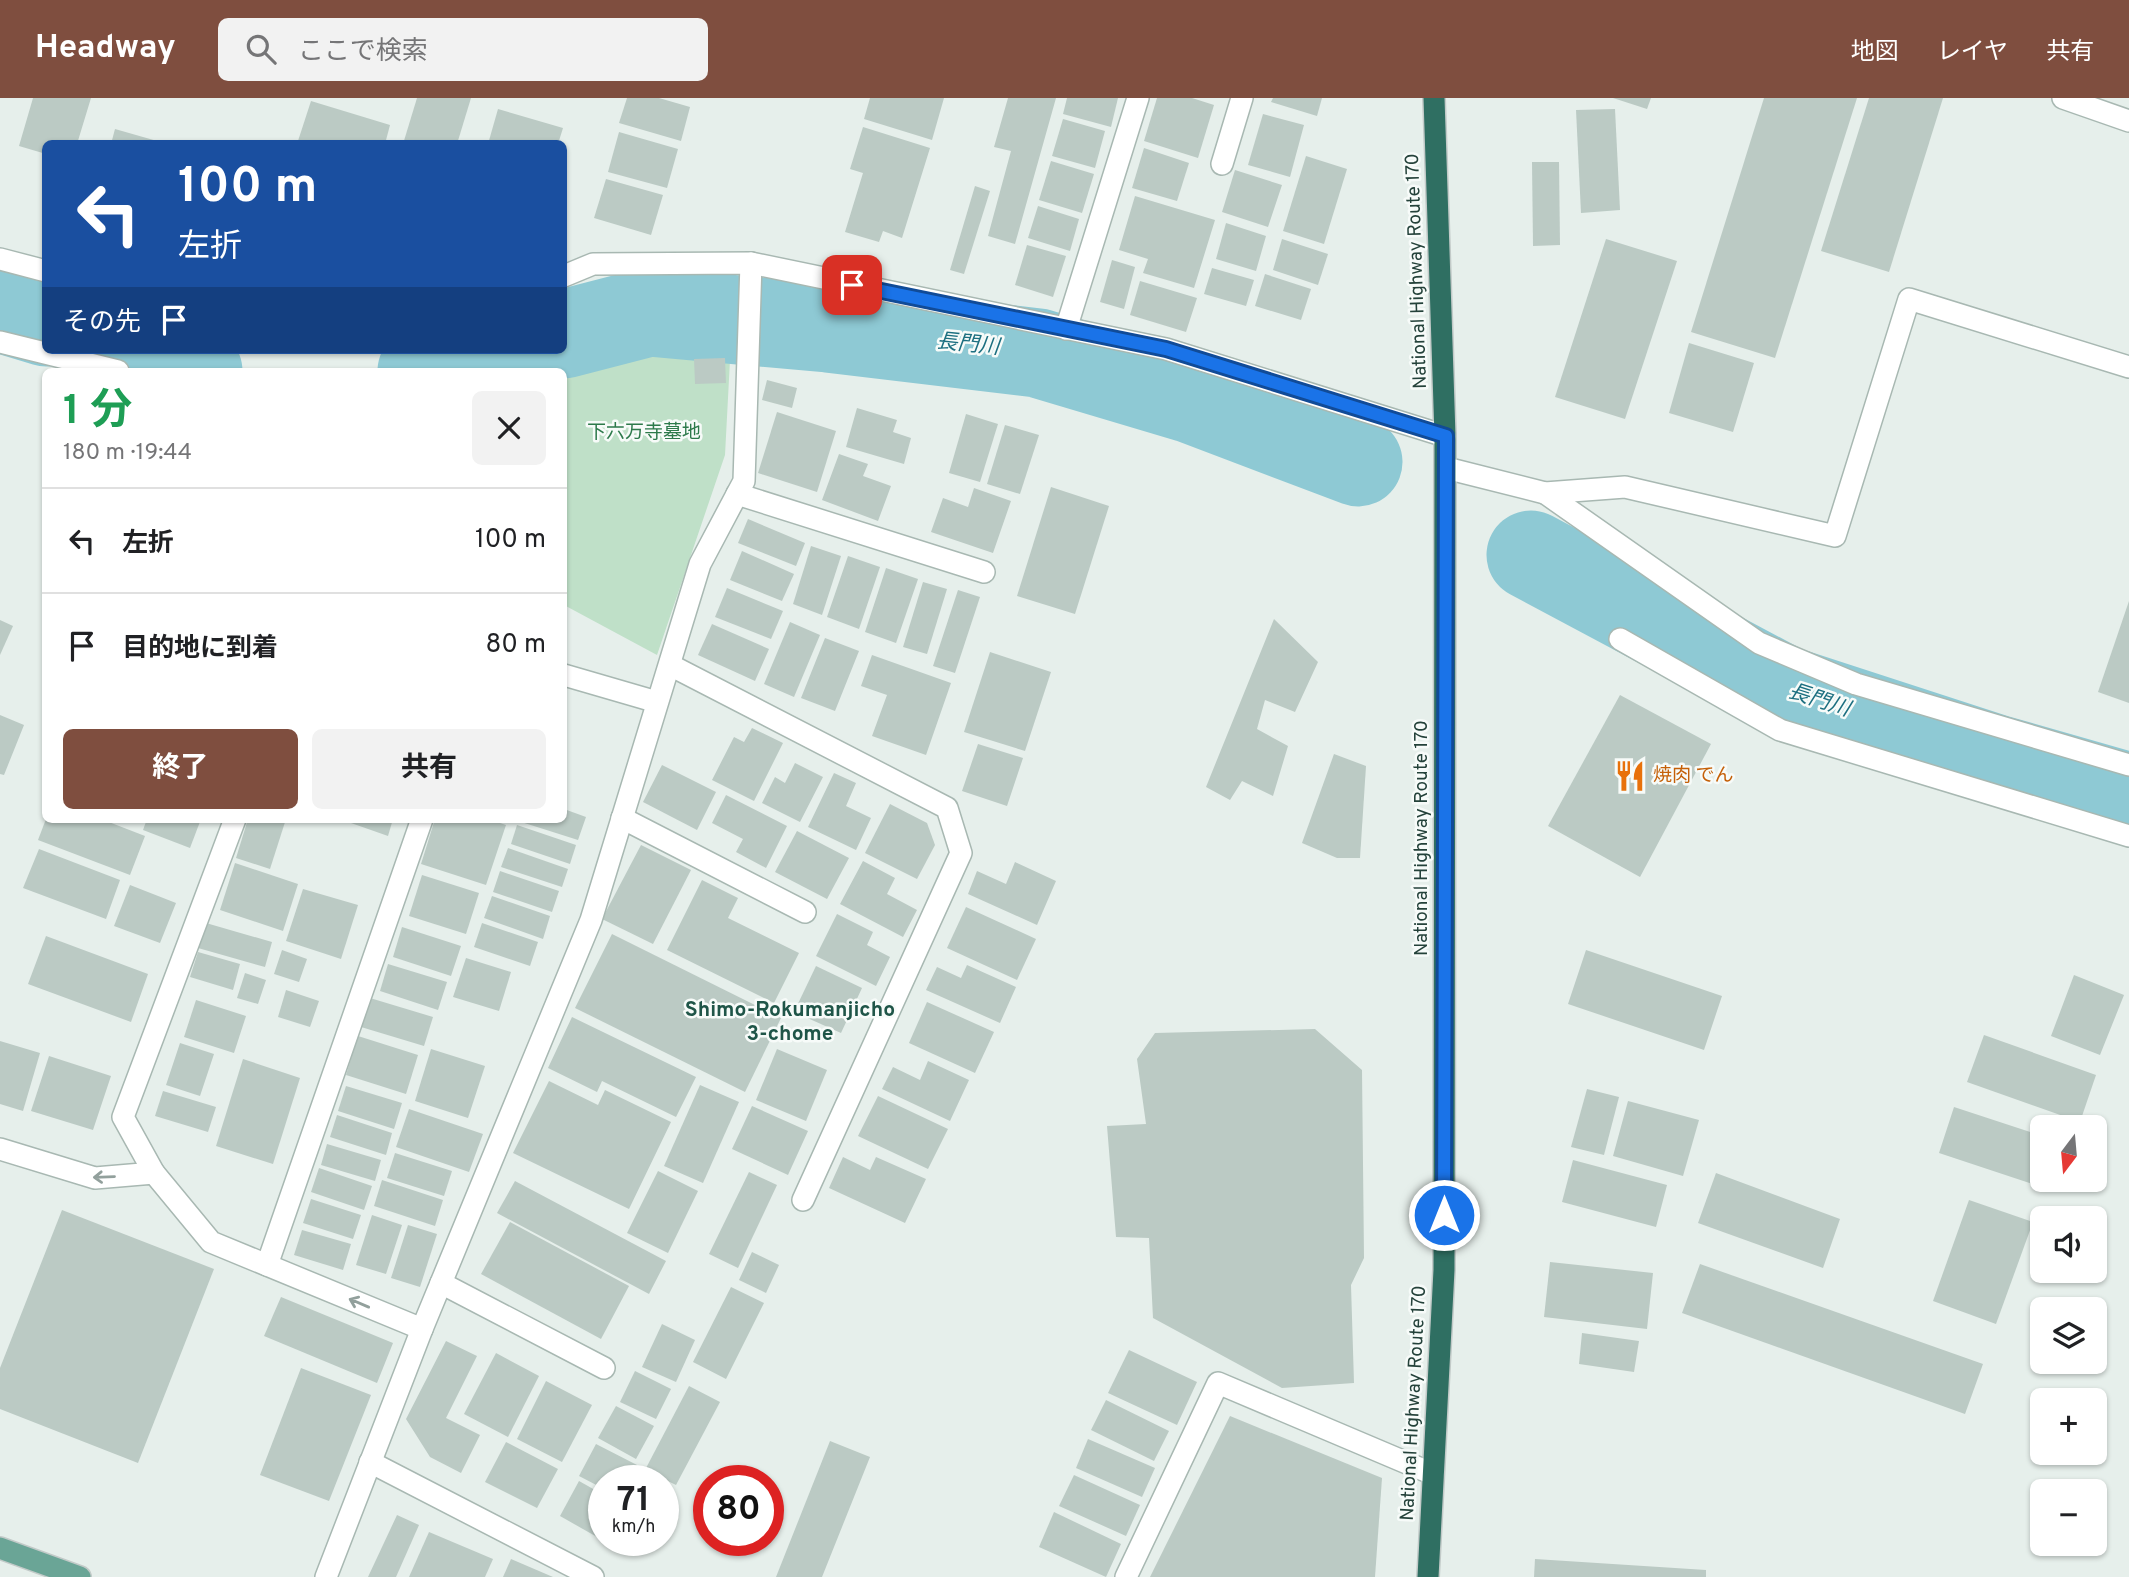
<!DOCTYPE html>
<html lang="ja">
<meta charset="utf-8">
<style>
body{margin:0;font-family:Overpass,"Noto Sans JP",sans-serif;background:#f2f2f2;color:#202124;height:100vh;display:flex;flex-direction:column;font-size:26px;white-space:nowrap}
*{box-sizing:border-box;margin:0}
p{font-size:23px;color:#757577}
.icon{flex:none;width:38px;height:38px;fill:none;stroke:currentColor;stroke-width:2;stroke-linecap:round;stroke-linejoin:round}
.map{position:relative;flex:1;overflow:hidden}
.details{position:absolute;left:42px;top:270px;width:525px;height:455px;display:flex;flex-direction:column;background:#fff;border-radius:10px;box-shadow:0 2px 5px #0004}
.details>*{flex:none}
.guide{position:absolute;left:42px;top:42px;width:525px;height:214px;border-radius:10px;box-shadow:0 2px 5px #0004;background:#1a4fa0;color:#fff;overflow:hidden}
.needle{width:46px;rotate:196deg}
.buttons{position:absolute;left:2030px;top:1017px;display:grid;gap:14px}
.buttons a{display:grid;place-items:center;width:77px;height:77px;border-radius:10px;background:#fff;box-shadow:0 2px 5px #0004;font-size:35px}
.speed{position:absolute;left:588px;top:1367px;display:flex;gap:14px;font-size:35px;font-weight:700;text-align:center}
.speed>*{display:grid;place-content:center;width:91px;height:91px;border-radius:50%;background:#fff;box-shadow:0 2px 5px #0004;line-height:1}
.speed small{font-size:18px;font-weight:400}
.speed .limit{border:10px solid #d22;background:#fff;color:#111}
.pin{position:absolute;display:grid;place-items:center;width:60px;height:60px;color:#fff;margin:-30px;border-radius:14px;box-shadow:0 4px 10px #0006}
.me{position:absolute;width:77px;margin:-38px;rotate:0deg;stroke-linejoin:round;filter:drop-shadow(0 0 5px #0008)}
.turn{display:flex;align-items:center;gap:24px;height:147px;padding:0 21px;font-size:32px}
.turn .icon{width:91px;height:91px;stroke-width:2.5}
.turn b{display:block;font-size:49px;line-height:60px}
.then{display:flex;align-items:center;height:66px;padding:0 21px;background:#0003;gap:14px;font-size:26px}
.round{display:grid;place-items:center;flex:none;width:74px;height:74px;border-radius:10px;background:#f2f2f2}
.headline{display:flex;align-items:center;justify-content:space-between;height:119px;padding:0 21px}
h1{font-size:42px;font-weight:700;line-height:52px;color:#1e9e55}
.primary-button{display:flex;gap:14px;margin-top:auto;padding:14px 21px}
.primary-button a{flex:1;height:80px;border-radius:10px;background:#7f4e3f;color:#fff;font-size:28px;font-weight:700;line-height:80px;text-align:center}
.primary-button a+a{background:#f2f2f2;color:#202124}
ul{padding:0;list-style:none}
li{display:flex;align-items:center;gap:21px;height:105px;padding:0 21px;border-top:2px solid #e0e0e0}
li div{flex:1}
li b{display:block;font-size:26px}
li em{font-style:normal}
header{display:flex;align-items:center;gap:42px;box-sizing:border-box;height:98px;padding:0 35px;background:#7f4e3f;color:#fff}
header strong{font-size:33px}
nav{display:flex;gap:38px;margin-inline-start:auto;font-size:24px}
.search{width:490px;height:63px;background:#f2f2f2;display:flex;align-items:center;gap:18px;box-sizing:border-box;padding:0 24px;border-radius:10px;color:#757577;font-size:26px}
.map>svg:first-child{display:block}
.green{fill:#bfe0c8}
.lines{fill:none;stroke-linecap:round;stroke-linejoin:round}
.river{stroke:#8ec9d4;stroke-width:89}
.building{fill:#bbcac4}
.minor-casing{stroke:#a8b8b2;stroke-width:24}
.major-casing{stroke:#c2cac8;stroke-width:24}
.highway-casing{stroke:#c2cac8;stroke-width:24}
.minor{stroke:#fff;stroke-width:21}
.major{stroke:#6aa596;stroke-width:21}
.highway{stroke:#2f6f62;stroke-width:21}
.oneway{stroke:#92a09c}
.route-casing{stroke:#114b97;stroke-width:18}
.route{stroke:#1a73e8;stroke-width:12}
.labels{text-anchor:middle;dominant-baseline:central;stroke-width:5;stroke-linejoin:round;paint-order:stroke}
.street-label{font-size:19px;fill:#24423a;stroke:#f7fbf9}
.park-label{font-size:19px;fill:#2d7a4b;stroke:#f7fbf9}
.food-label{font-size:19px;fill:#c56008;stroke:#f7fbf9;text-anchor:start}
.water-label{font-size:21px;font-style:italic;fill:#1c6f80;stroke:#f7fbf9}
.neighbourhood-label{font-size:21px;font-weight:bold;fill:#1f5548;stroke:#f7fbf9}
</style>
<header>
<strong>Headway</strong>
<div class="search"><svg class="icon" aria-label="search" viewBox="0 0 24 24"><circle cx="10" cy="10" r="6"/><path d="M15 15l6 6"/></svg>ここで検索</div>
<nav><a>地図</a><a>レイヤ</a><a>共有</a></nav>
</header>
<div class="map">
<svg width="2129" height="1479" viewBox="0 0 2129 1479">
<rect width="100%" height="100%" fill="#e6efeb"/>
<polygon class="green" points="688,239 731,243 725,357 657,557 564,507 564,273 559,273"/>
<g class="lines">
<g class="river">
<polyline points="0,210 46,224"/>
<polyline points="564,236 649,214 828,230 1038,255 1189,300 1358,364"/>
<polyline points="133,252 198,273"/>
<polyline points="422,273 505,252"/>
<polyline points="1531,457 1784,592 1996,661 2129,699"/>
</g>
</g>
<g class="building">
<polygon points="33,0 91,0 77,46 46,46 46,56 19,48"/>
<polygon points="417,0 471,0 457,46 403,46"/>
<polygon points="627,0 659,0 690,9 681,43 619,25"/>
<polygon points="870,0 944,0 932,42 864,21"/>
<polygon points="1008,0 1056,0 1015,146 988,138 1011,53 994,49"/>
<polygon points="1067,0 1118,0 1111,29 1063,16"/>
<polygon points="1157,0 1192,0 1214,7 1198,60 1144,43"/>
<polygon points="1273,0 1322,0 1317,18 1271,4"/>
<polygon points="1613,0 1651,0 1647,11"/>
<polygon points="1764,0 1857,0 1775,260 1691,234"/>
<polygon points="1869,0 1943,0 1889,174 1821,153"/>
<polygon points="311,3 390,27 385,46 297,46"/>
<polygon points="498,11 563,30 558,46 488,46"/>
<polygon points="1615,11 1620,112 1581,115 1576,12"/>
<polygon points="1263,16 1304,27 1290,79 1248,67"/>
<polygon points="1063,21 1105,33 1095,70 1052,58"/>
<polygon points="863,29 930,50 902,140 883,133 879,144 845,134 863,75 850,71"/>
<polygon points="115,31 164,45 164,46 111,46"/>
<polygon points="619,34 678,51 667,90 608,74"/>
<polygon points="1144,50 1189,65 1177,103 1132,90"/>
<polygon points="1306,58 1347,71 1324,146 1283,133"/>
<polygon points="1051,63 1094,76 1082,115 1039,102"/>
<polygon points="1532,64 1559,64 1560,147 1533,148"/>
<polygon points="1235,72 1282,87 1268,129 1222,114"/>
<polygon points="606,81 663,97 651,137 594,120"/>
<polygon points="975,88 990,93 964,176 950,172"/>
<polygon points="1135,98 1215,122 1194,190 1143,175 1148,161 1119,152"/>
<polygon points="1038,108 1079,121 1070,153 1028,140"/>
<polygon points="1226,125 1266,138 1256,173 1216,161"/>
<polygon points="1282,141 1328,156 1318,187 1273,172"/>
<polygon points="1606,141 1677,163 1625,321 1555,299"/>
<polygon points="1027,147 1066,158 1053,199 1015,187"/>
<polygon points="1112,162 1135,169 1124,211 1100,204"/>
<polygon points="1212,170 1254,182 1246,208 1204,196"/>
<polygon points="1265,176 1311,191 1301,222 1255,208"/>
<polygon points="1140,183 1197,200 1186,234 1130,217"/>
<polygon points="1689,245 1754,265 1733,334 1669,315"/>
<polygon points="725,260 726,285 695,286 694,261"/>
<polygon points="767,282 797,290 792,310 762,302"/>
<polygon points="857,310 897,322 893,334 911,340 904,366 846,349"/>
<polygon points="777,314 836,333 817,394 758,375"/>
<polygon points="966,316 998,326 980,384 949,375"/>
<polygon points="1005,327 1039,337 1020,396 987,386"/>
<polygon points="839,356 868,366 863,378 891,388 878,423 822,402"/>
<polygon points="1051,389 1109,408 1075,516 1017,498"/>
<polygon points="974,390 1011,403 993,455 931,434 943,400 968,409"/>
<polygon points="748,421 805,445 796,468 738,445"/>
<polygon points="811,448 841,458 822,517 793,506"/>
<polygon points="742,453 794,476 782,503 730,482"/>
<polygon points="848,458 880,469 859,531 827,519"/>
<polygon points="886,470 918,481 896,545 865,534"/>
<polygon points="923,484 947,491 927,556 903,549"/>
<polygon points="727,490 783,513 771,541 715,519"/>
<polygon points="958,492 980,499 955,575 933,568"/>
<polygon points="2129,503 2129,605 2098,594"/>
<polygon points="1274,521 1318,564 1295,614 1265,602 1257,631 1288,648 1273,698 1242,683 1230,702 1206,689"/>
<polygon points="0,522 13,528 0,557"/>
<polygon points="790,524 820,537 794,599 764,586"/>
<polygon points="712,526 769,551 755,583 698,557"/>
<polygon points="825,540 859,553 835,613 801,600"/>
<polygon points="990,554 1051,574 1025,653 964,634"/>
<polygon points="872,557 951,585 926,657 872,638 887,597 861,588"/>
<polygon points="1620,597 1711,646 1640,779 1548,728"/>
<polygon points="0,617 24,627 4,677 0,676"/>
<polygon points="752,630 783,645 754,703 712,682 734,639 744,644"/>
<polygon points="978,646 1023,660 1007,708 962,693"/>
<polygon points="1334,656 1366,668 1360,760 1337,760 1302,745"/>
<polygon points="795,665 823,679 800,724 762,705 775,679 785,685"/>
<polygon points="662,667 716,694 697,732 643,704"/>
<polygon points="834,675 856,685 846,708 871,720 856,752 808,729"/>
<polygon points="726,697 787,728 766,770 736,754 743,741 712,725"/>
<polygon points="890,706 927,725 935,747 917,781 865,755"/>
<polygon points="564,711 586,719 578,742 515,722 564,721"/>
<polygon points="46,721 101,721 145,738 130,777 38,742"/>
<polygon points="147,721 201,721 190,750 143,732"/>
<polygon points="248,721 286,721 270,771 236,760"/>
<polygon points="353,721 393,721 388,738 351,725"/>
<polygon points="435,721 488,721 506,727 486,787 421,766"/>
<polygon points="517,727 576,747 570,766 511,746"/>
<polygon points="797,733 849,760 827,801 775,774"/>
<polygon points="641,747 691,772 653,846 602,821"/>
<polygon points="508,750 568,771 562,789 501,769"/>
<polygon points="39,751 120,782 106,821 23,790"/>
<polygon points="863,763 895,780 887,796 917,812 903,839 840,806"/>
<polygon points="1015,764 1056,783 1037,827 968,796 977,773 1006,786"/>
<polygon points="235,765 298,786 283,833 220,812"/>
<polygon points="500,773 559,793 552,814 493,794"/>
<polygon points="422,777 479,795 466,836 409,818"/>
<polygon points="702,782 738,800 728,820 799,855 774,905 667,852"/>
<polygon points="130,787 176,805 160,845 114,828"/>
<polygon points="303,791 358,807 341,861 286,843"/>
<polygon points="492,798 550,818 543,841 484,820"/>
<polygon points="966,809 1036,841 1017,882 947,850"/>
<polygon points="837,816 873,834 867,847 890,859 876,888 816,858"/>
<polygon points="206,825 272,844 265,869 198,850"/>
<polygon points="482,825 538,844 530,868 474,849"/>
<polygon points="402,829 461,848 451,878 393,859"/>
<polygon points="612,836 781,920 745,994 575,910"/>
<polygon points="46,838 148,876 131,924 28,886"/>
<polygon points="282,852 307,861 299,884 274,876"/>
<polygon points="1586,852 1722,898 1704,952 1568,906"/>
<polygon points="198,854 240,866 233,892 190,879"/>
<polygon points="466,860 511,874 499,913 453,899"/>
<polygon points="388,866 447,884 438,912 380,893"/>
<polygon points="967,867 1016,889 1000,925 926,892 937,869 961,880"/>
<polygon points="816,868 862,890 841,935 794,914"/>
<polygon points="245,875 266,882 258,906 237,900"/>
<polygon points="2074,877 2124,897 2100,957 2051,938"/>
<polygon points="286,892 319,903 310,929 278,919"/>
<polygon points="370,900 433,919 424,948 361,929"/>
<polygon points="196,902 246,918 234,955 184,939"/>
<polygon points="927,904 994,934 975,975 909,945"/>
<polygon points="572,919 696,979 676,1019 602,983 597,994 548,970"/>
<polygon points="1315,931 1362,972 1364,1160 1351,1187 1354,1285 1282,1290 1153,1220 1149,1140 1116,1139 1107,1028 1146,1026 1137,961 1155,935"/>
<polygon points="1984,937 2096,977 2080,1024 1967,984"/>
<polygon points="358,938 418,957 406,996 346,977"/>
<polygon points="0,943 40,955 23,1013 0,1006"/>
<polygon points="180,945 214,956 200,998 166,987"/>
<polygon points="431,951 485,968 468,1020 415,1003"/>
<polygon points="777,951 827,972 806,1023 756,1002"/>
<polygon points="49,958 111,978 93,1032 31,1013"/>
<polygon points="243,961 300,980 273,1066 216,1048"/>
<polygon points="928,963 969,982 950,1023 882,991 893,969 920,982"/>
<polygon points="549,983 598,1007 605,992 671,1024 629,1111 513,1055"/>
<polygon points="700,987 739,1004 703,1085 664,1068"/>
<polygon points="346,988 402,1005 394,1031 338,1013"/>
<polygon points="1587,991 1619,999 1604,1057 1571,1049"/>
<polygon points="163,993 216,1009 208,1034 155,1018"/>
<polygon points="878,998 948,1031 928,1071 858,1038"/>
<polygon points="1628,1003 1699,1022 1683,1078 1613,1058"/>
<polygon points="752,1008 808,1033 788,1077 732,1051"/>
<polygon points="1954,1009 2042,1038 2042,1082 2054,1082 2051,1092 1939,1055"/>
<polygon points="409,1011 483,1036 469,1074 396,1049"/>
<polygon points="337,1017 392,1035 386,1057 330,1039"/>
<polygon points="327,1046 381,1062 375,1083 321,1067"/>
<polygon points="395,1055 452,1073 444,1098 387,1080"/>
<polygon points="843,1059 870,1072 876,1059 926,1081 905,1125 829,1090"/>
<polygon points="1573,1062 1667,1087 1656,1129 1562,1104"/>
<polygon points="319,1070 372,1088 364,1112 311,1094"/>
<polygon points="658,1073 698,1093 668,1155 627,1135"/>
<polygon points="749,1074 777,1087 738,1170 709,1156"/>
<polygon points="1716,1075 1840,1121 1823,1170 1698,1125"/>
<polygon points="382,1082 443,1102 435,1128 374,1108"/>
<polygon points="515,1083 666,1163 649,1196 497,1115"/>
<polygon points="311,1101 361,1117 353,1141 303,1125"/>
<polygon points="1969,1102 2033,1124 1996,1226 1933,1203"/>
<polygon points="62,1112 214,1171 138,1365 0,1311 0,1270"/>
<polygon points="372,1117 402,1127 386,1176 356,1167"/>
<polygon points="510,1124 629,1188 601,1241 481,1176"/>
<polygon points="408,1127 437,1136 420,1189 391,1180"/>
<polygon points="302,1132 351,1146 343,1172 294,1157"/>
<polygon points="752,1154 779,1167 766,1195 739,1182"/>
<polygon points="1550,1164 1653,1175 1647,1231 1544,1219"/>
<polygon points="1700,1166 1983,1266 1965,1316 1682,1215"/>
<polygon points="731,1189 764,1205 726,1281 693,1264"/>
<polygon points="281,1199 393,1245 377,1285 264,1238"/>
<polygon points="662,1226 695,1242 676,1284 642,1269"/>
<polygon points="1582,1235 1639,1243 1634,1274 1579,1266"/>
<polygon points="446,1243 477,1258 446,1320 480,1337 461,1375 430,1359 406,1321"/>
<polygon points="1129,1252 1197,1284 1177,1327 1108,1295"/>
<polygon points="496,1255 539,1278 508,1339 464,1316"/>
<polygon points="301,1270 371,1297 329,1403 260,1377"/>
<polygon points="635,1273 671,1291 656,1321 620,1304"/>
<polygon points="546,1283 592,1307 562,1364 517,1341"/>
<polygon points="689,1288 720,1304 676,1387 645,1372"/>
<polygon points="1106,1302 1169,1333 1154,1363 1091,1332"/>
<polygon points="616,1308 654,1328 636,1361 598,1340"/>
<polygon points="1230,1318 1382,1380 1375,1479 1150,1479"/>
<polygon points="1088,1341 1155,1370 1142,1399 1076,1370"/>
<polygon points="830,1343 870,1359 822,1479 776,1479"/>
<polygon points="506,1344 558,1371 537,1410 485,1384"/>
<polygon points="596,1346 637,1367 629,1382 604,1382 604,1391 579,1378"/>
<polygon points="1074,1377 1140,1407 1126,1438 1059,1408"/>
<polygon points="579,1383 604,1397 604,1427 597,1439 560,1418"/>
<polygon points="1054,1414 1121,1446 1106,1479 1039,1449"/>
<polygon points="397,1417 419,1427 396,1479 368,1479"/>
<polygon points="429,1434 493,1461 485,1479 409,1479"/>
<polygon points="511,1461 553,1479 503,1479"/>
<polygon points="1535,1461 1706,1472 1706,1479 1534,1479"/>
</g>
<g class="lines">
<defs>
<g id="minor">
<polyline points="2063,0 2129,23"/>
<polyline points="1222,66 1242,0"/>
<polyline points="0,161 46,173"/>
<polyline points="564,178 593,166 751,165 1166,251 1445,338"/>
<polyline points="1066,231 1138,0"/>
<polyline points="0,244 118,273"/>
<polyline points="1446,370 1545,395 1625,389 1835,438 1909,201 2129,269"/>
<polyline points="1545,395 1759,545 1856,586 2129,667"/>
<polyline points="737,396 984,474"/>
<polyline points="1620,541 1780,632 2129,738"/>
<polyline points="670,567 947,710 961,755 803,1102"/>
<polyline points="564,577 657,604"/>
<polyline points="622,720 805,814"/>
<polyline points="0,1051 95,1080 154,1075 211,1144 422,1231"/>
<polyline points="154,1075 123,1019 235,721"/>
<polyline points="267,1167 422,721"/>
<polyline points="441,1185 604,1270"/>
<polyline points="370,1364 593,1479"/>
<polyline points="326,1479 422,1231 591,822 700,466 744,383 751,165"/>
<polyline points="1126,1479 1218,1285 1433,1376"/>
</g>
<polyline id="major" points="0,1450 80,1479"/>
<polyline id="highway" points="1428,1479 1444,1172 1445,338 1434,0"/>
</defs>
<use href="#minor" class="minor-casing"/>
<use href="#major" class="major-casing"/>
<use href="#highway" class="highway-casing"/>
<use href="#minor" class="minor"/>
<use href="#major" class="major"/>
<use href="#highway" class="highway"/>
</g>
<defs><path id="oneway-shaft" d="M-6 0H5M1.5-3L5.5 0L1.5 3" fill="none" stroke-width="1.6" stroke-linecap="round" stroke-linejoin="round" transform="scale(1.75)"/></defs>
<g class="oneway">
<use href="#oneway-shaft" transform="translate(104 1079) rotate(178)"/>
<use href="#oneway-shaft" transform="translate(359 1205) rotate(-157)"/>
</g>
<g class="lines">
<defs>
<polyline id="route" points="852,187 1166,251 1446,338 1444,1117"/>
</defs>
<use href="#route" class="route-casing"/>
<use href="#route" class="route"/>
</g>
<defs>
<symbol id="restaurant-bare" viewBox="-9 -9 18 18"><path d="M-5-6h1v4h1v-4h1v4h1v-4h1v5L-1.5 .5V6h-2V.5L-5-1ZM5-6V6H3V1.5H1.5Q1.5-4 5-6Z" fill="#e8710a" stroke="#f7fbf9" stroke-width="2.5" paint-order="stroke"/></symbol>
</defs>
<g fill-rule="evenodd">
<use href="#restaurant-bare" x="1608" y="656" width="44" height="44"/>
</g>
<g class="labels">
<g class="street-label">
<text transform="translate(1417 173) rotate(-92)">National Highway Route 170</text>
<text transform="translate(1422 740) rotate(-90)">National Highway Route 170</text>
<text transform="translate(1414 1305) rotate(-87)">National Highway Route 170</text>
</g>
<g class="park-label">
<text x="644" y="335">下六万寺墓地</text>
</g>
<g class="food-label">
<text x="1653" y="678">焼肉 でん</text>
</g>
<g class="water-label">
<text transform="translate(968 247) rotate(6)">長門川</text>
<text transform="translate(1819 603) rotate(18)">長門川</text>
</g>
<g class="neighbourhood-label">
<text x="790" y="912">Shimo-Rokumanjicho<tspan x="790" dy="24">3-chome</tspan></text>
</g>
</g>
</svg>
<div class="buttons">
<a><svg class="needle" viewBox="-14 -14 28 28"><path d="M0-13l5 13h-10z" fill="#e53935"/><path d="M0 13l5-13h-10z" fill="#757577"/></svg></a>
<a><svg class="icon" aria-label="sound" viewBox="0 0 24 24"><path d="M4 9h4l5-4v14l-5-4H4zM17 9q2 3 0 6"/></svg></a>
<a><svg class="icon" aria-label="layers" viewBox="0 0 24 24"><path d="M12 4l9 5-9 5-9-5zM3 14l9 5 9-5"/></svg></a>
<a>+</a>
<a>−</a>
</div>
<div class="speed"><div>71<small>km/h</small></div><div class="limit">80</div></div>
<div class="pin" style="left:852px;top:187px;background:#d93025"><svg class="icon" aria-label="arrive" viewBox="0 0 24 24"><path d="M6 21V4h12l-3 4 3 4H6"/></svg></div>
<svg class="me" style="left:1444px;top:1117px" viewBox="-20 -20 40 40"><circle r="17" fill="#1a73e8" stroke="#fff" stroke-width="3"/><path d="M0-11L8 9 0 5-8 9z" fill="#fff"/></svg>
<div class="guide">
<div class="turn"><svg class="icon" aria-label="left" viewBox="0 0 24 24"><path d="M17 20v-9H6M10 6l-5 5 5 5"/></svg><div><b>100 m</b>左折</div></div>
<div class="then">その先<svg class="icon" aria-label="arrive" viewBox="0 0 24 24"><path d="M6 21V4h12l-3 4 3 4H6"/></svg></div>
</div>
<section class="details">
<div class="headline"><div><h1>1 分</h1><p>180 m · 19:44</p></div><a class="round"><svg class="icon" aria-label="close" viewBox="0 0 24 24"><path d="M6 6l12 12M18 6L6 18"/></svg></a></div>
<ul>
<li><svg class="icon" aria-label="left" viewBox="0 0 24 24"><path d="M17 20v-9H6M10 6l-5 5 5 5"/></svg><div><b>左折</b></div><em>100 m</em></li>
<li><svg class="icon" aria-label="arrive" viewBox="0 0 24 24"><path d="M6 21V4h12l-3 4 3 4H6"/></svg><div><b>目的地に到着</b></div><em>80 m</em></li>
</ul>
<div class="primary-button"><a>終了</a><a>共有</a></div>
</section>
</div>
